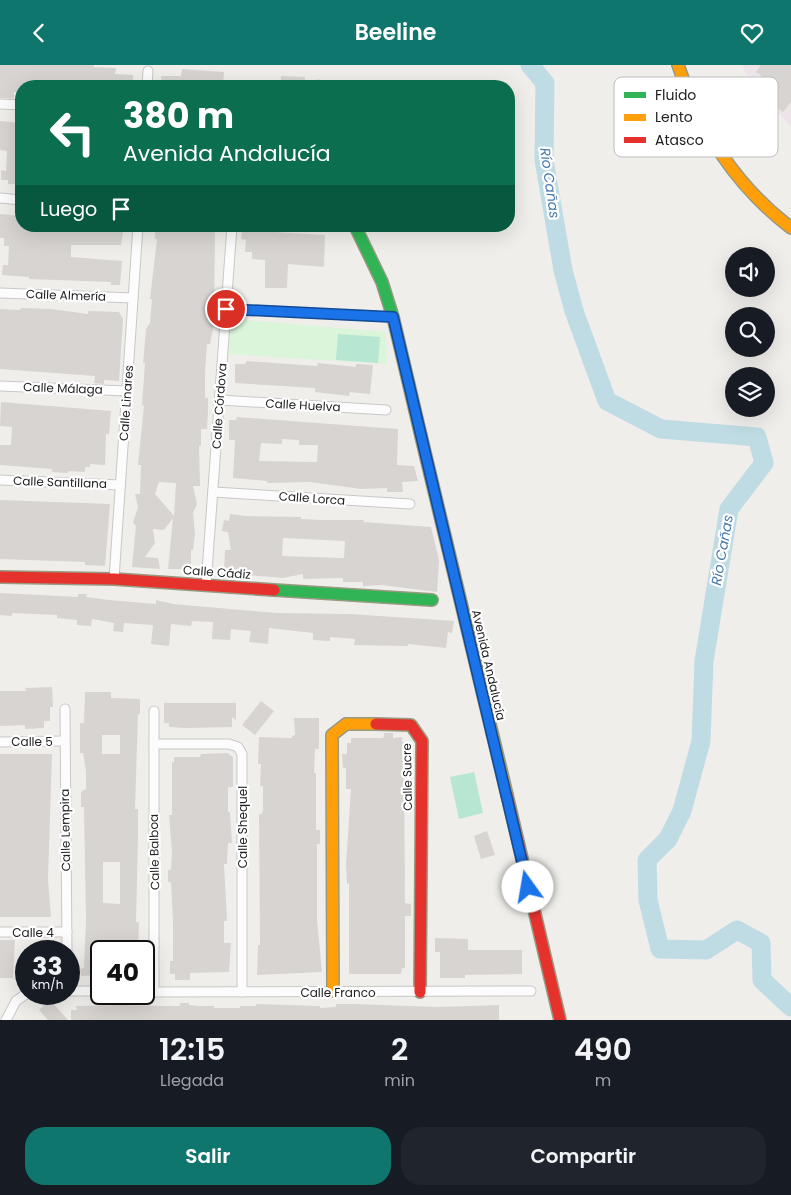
<!DOCTYPE html>
<html lang="es">
<meta charset="utf-8">
<style>
body{margin:0;font-family:Poppins,sans-serif;background:#20242c;color:#f1f3f6;height:100vh;display:flex;flex-direction:column;font-size:19px;white-space:nowrap}
*{box-sizing:border-box;margin:0}
p{font-size:16px;color:#9ea1a6}
.icon{flex:none;width:28px;height:28px;fill:none;stroke:currentColor;stroke-width:2;stroke-linecap:round;stroke-linejoin:round}
.map{position:relative;height:955px;overflow:hidden}
.details{display:flex;flex-direction:column;background:#171b24;flex:1}
.details>*{flex:none}
.top-card{position:absolute;left:15px;top:15px;width:500px;height:152px;border-radius:20px;box-shadow:0 5px 20px #0002;background:#0b6e4f;color:#fff;overflow:hidden}
.tools{position:absolute;left:725px;top:182px;display:grid;gap:10px}
.tools a{display:grid;place-items:center;width:50px;height:50px;border-radius:50%;background:#171b24;box-shadow:0 5px 20px #0002;font-size:25px}
.speed{position:absolute;left:15px;top:875px;display:flex;gap:10px;font-size:25px;font-weight:700;text-align:center}
.speed>*{display:grid;place-content:center;width:65px;height:65px;border-radius:50%;background:#171b24;box-shadow:0 5px 20px #0002;line-height:1}
.speed small{font-size:12px;font-weight:400}
.speed .limit{border:2px solid #111;border-radius:8px;background:#fff;color:#111}
.pin{position:absolute;display:grid;place-items:center;width:42px;height:42px;color:#fff;margin:-21px;border:2px solid #fff;border-radius:50%;box-shadow:0 1px 5px #0007}
.me{position:absolute;width:55px;margin:-28px;rotate:347deg;stroke-linejoin:round;filter:drop-shadow(0 0 4px #0008)}
.turn{display:flex;align-items:center;gap:18px;height:105px;padding:0 25px;font-size:22px}
.turn .icon{width:65px;height:65px;stroke-width:2.5}
.turn b{display:block;font-size:35px;line-height:42px}
.then{display:flex;align-items:center;height:48px;padding:0 25px;background:#0003;gap:10px;font-size:19px}
.eta{display:flex;justify-content:space-evenly;align-items:center;height:85px;text-align:center}
.eta b{font-size:30px;font-weight:600;line-height:35px}
.cta{display:flex;gap:10px;margin-top:auto;padding:10px 25px}
.cta a{flex:1;height:58px;border-radius:20px;background:#0f766e;color:#fff;font-size:20px;font-weight:600;line-height:58px;text-align:center}
.cta a+a{background:#20242c;color:#f1f3f6}
header{display:flex;justify-content:space-between;align-items:center;height:65px;padding:0 25px;background:#0f766e;color:#fff;font-size:22px;font-weight:600}
.map>svg:first-child{display:block}
.industrial{fill:#ede4e9}
.park{fill:#daf5da}
.pitch{fill:#b7e6d2}
.lines{fill:none;stroke-linecap:round;stroke-linejoin:round}
.river{stroke:#bfdbe3;stroke-width:19}
.building{fill:#d7d4d2;fill-rule:evenodd}
.street-casing{stroke:#c9c8c7;stroke-width:11}
.fast-casing{stroke:#999a82;stroke-width:14}
.slow-casing{stroke:#999a82;stroke-width:14}
.jam-casing{stroke:#999a82;stroke-width:14}
.street{stroke:#fdfcfc;stroke-width:9}
.fast{stroke:#30b455;stroke-width:11}
.slow{stroke:#ff9f0a;stroke-width:11}
.jam{stroke:#e5322d;stroke-width:11}
.route-casing{stroke:#114b97;stroke-width:12}
.route{stroke:#1a73e8;stroke-width:9}
.labels{text-anchor:middle;dominant-baseline:central;stroke-width:4.5;stroke-linejoin:round;paint-order:stroke}
.street-label{font-size:12px;fill:#222;stroke:#fff}
.water-label{font-size:14px;font-style:italic;fill:#4a7aab;stroke:#fff}
.key{fill:#fff;stroke:#bdbdbd;stroke-width:1}
.key-label{font-size:14px;fill:#222}
</style>
<header><svg class="icon" aria-label="back" viewBox="0 0 24 24"><path d="M15 5l-7 7 7 7"/></svg>Beeline<svg class="icon" aria-label="heart" viewBox="0 0 24 24"><path d="M12 20l-8-8c-3-5 5-10 8-4 3-6 11-1 8 4z"/></svg></header>
<div class="map">
<svg width="791" height="955" viewBox="0 0 791 955">
<rect width="100%" height="100%" fill="#f0eeeb"/>
<polygon class="industrial" points="742,0 791,0 791,62 749,14"/>
<polygon class="park" points="232,254 386,267 387,299 228,289"/>
<g class="pitch">
<polygon points="338,269 380,272 378,298 336,295"/>
<polygon points="474,707 483,748 459,754 450,712"/>
</g>
<g class="lines">
<polyline class="river" points="530,0 545,18 544,95 563,205 574,246 607,336 661,364 757,372 764,398 729,444 704,596 701,676 682,746 668,774 647,795 648,835 660,884 706,885 737,865 761,878 762,915 791,942"/>
</g>
<g class="building">
<polygon points="0,0 94,0 94,2 116,3 115,9 133,10 133,21 21,21 21,27 14,27 14,33 0,33"/>
<polygon points="761,0 791,0 791,37 783,47 761,32 771,18 756,7"/>
<polygon points="182,4 224,7 223,21 161,21 161,11 181,11"/>
<polygon points="281,11 305,12 304,21 281,21"/>
<polygon points="0,56 21,58 21,115 18,115 18,119 8,119 8,115 1,115 1,105 6,106 7,86 0,85"/>
<polygon points="0,149 21,151 21,161 124,161 121,180 71,180 71,192 122,196 120,220 111,220 111,217 29,214 29,212 2,210 3,200 8,200 9,181 4,181 4,173 0,173"/>
<path d="M 155,161 L 215,161 L 214,259 L 210,279 L 207,279 L 205,307 L 205,333 L 208,333 L 208,346 L 207,364 L 201,364 L 201,381 L 199,381 L 200,421 L 193,421 L 197,439 L 193,448 L 195,469 L 193,485 L 191,485 L 191,504 L 168,504 L 173,453 L 164,465 L 153,464 L 155,478 L 145,492 L 158,493 L 160,504 L 132,502 L 136,461 L 133,458 L 138,442 L 135,429 L 140,429 L 141,400 L 138,400 L 144,341 L 142,340 L 145,298 L 143,298 L 144,288 L 146,264 L 150,258 L 152,234 L 150,234 L 157,174 L 155,174 ZM 159,417 L 176,418 L 174,451 L 155,429 Z"/>
<polygon points="242,165 325,170 324,202 288,199 287,223 265,223 265,195 252,194 252,187 245,187 246,175 241,174"/>
<polygon points="21,243 51,244 88,249 88,246 119,247 123,254 119,316 104,315 104,319 94,318 95,311 0,304 0,244 20,245"/>
<polygon points="247,296 317,301 318,298 356,302 356,299 373,300 370,329 350,327 349,331 315,327 315,323 235,318 235,299 245,299"/>
<polygon points="1,337 111,346 109,369 106,369 105,400 90,399 90,402 85,402 85,407 69,406 68,408 52,407 52,404 0,400 0,380 11,380 12,362 0,361"/>
<path d="M 237,352 L 398,364 L 397,400 L 414,401 L 418,416 L 402,417 L 403,427 L 387,427 L 387,423 L 361,424 L 310,417 L 267,418 L 267,416 L 233,413 L 235,375 L 229,375 L 229,355 L 236,355 ZM 282,374 L 299,375 L 299,380 L 318,380 L 317,397 L 259,396 L 261,378 L 282,379 Z"/>
<polygon points="0,435 110,439 105,501 85,500 85,497 0,494"/>
<path d="M 230,449 L 246,451 L 301,452 L 301,454 L 322,455 L 364,455 L 363,457 L 431,462 L 439,495 L 437,527 L 381,520 L 363,521 L 363,517 L 343,517 L 343,513 L 303,514 L 303,509 L 283,513 L 224,508 L 225,485 L 231,485 L 228,467 L 222,466 L 224,455 L 229,456 ZM 283,473 L 345,476 L 344,493 L 282,491 Z"/>
<polygon points="0,528 78,532 78,529 87,529 86,532 109,535 156,539 156,535 173,539 276,548 350,549 454,556 452,568 448,567 446,583 408,579 408,581 354,580 355,574 330,572 330,576 313,575 313,568 269,563 268,579 249,577 251,566 231,564 230,575 212,574 213,557 192,556 191,561 171,559 169,581 151,579 153,560 124,558 123,567 113,566 114,558 92,554 91,561 77,560 77,555 57,553 57,550 12,548 12,551 0,550"/>
<polygon points="52,622 53,642 50,642 50,656 44,656 44,663 25,664 25,660 0,661 0,626 26,626 25,623"/>
<path d="M 85,627 L 111,627 L 111,633 L 140,634 L 140,649 L 138,649 L 135,744 L 138,744 L 138,770 L 136,857 L 139,857 L 138,886 L 120,886 L 120,876 L 103,876 L 101,910 L 81,911 L 80,904 L 84,903 L 86,855 L 84,742 L 81,742 L 81,727 L 86,724 L 86,706 L 83,688 L 80,688 L 80,658 L 84,658 ZM 102,670 L 120,670 L 120,689 L 102,689 ZM 103,797 L 120,797 L 120,839 L 103,838 Z"/>
<polygon points="261,636 274,646 255,670 242,660"/>
<polygon points="164,638 236,638 236,655 232,652 232,662 185,663 169,662 169,658 164,658"/>
<polygon points="294,653 319,653 319,684 315,684 314,708 316,708 316,765 320,765 320,779 317,779 317,855 322,907 257,910 258,880 260,880 259,749 262,749 263,744 263,721 260,721 261,699 258,699 259,672 292,673 292,671 295,670"/>
<polygon points="384,668 393,668 393,673 402,672 402,677 405,677 406,691 411,691 411,701 404,701 405,838 411,839 411,851 405,851 405,903 402,903 401,909 349,909 349,818 347,819 346,799 351,724 346,724 346,703 343,703 342,689 347,689 347,678 351,678 351,673 382,673 384,672"/>
<polygon points="227,688 233,692 233,722 228,722 228,747 230,747 232,778 228,778 227,799 224,799 227,856 224,856 224,878 231,878 229,907 190,908 190,915 175,915 175,909 170,909 170,896 173,896 173,857 171,817 168,817 168,805 171,805 172,787 169,750 172,750 172,697 174,697 174,692 200,692 201,689"/>
<polygon points="0,689 52,689 48,814 51,852 0,852"/>
<polygon points="487,766 495,790 481,794 474,771"/>
<polygon points="435,873 468,874 468,885 522,885 522,909 465,910 465,913 440,913 440,887 435,887"/>
<polygon points="0,875 15,875 13,913 0,913"/>
<polygon points="50,935 68,955 48,955 39,945"/>
<polygon points="180,938 189,938 189,940 198,941 214,941 214,943 240,943 240,941 256,941 256,939 320,941 320,943 336,942 336,939 354,939 439,942 499,940 499,955 71,955 71,945 77,945 76,941 121,940 164,941 180,941"/>
</g>
<g class="lines">
<defs>
<g id="street">
<polyline points="318,20 319,21"/>
<polyline points="147,21 148,6"/>
<polyline points="0,39 21,40"/>
<polyline points="0,133 21,135"/>
<polyline points="0,228 133,233"/>
<polyline points="226,244 393,252"/>
<polyline points="0,321 127,326"/>
<polyline points="220,335 386,345"/>
<polyline points="0,415 120,420"/>
<polyline points="213,427 410,439"/>
<polyline points="114,514 138,161"/>
<polyline points="206,520 232,161"/>
<polyline points="65,644 67,886"/>
<polyline points="0,677 64,676"/>
<polyline points="154,679 229,679 238,682 242,689 242,927"/>
<polyline points="0,867 67,867"/>
<polyline points="69,926 101,926"/>
<polyline points="144,927 531,926"/>
<polyline points="154,927 154,646"/>
<polyline points="6,955 16,936 26,929"/>
</g>
<g id="fast">
<polyline points="355,161 382,217 393,252 421,371"/>
<polyline points="274,525 432,535"/>
</g>
<g id="slow">
<path d="M 678,0 C 701,66 735,120 791,163"/>
<polyline points="421,371 507,730"/>
<polyline points="333,926 332,670 346,659 376,659"/>
</g>
<g id="jam">
<polyline points="0,512 114,514 274,525"/>
<polyline points="376,659 411,660 422,676 420,927"/>
<polyline points="507,730 560,955"/>
</g>
</defs>
<use href="#street" class="street-casing"/>
<use href="#fast" class="fast-casing"/>
<use href="#slow" class="slow-casing"/>
<use href="#jam" class="jam-casing"/>
<use href="#street" class="street"/>
<use href="#fast" class="fast"/>
<use href="#slow" class="slow"/>
<use href="#jam" class="jam"/>
</g>
<g class="lines">
<defs>
<polyline id="route" points="226,244 393,252 528,822"/>
</defs>
<use href="#route" class="route-casing"/>
<use href="#route" class="route"/>
</g>
<g class="labels">
<g class="street-label">
<text transform="translate(66 230) rotate(2)">Calle Almería</text>
<text transform="translate(63 323) rotate(2)">Calle Málaga</text>
<text transform="translate(126 338) rotate(-86)">Calle Linares</text>
<text transform="translate(303 340) rotate(3)">Calle Huelva</text>
<text transform="translate(219 341) rotate(-86)">Calle Córdova</text>
<text transform="translate(60 417) rotate(2)">Calle Santillana</text>
<text transform="translate(312 433) rotate(4)">Calle Lorca</text>
<text transform="translate(217 507) rotate(4)">Calle Cádiz</text>
<text transform="translate(489 600) rotate(77)">Avenida Andalucía</text>
<text x="32" y="676">Calle 5</text>
<text transform="translate(407 712) rotate(-91)">Calle Sucre</text>
<text transform="translate(242 762) rotate(-90)">Calle Shequel</text>
<text transform="translate(65 765) rotate(-91)">Calle Lempira</text>
<text transform="translate(154 787) rotate(-91)">Calle Balboa</text>
<text x="33" y="867">Calle 4</text>
<text x="338" y="927">Calle Franco</text>
</g>
<g class="water-label">
<text transform="translate(550 118) rotate(82)">Río Cañas</text>
<text transform="translate(722 485) rotate(-80)">Río Cañas</text>
</g>
</g>
<rect x="614" y="12" width="164" height="80" rx="8" class="key"/>
<rect x="624" y="27" width="22" height="6" fill="#30b455"/>
<rect x="624" y="49" width="22" height="7" fill="#ff9f0a"/>
<rect x="624" y="72" width="22" height="6" fill="#e5322d"/>
<g class="key-label">
<text x="655" y="35">Fluido</text>
<text x="655" y="57">Lento</text>
<text x="655" y="80">Atasco</text>
</g>
</svg>
<div class="tools">
<a><svg class="icon" aria-label="sound" viewBox="0 0 24 24"><path d="M4 9h4l5-4v14l-5-4H4zM17 9q2 3 0 6"/></svg></a>
<a><svg class="icon" aria-label="search" viewBox="0 0 24 24"><circle cx="10" cy="10" r="6"/><path d="M15 15l6 6"/></svg></a>
<a><svg class="icon" aria-label="layers" viewBox="0 0 24 24"><path d="M12 4l9 5-9 5-9-5zM3 14l9 5 9-5"/></svg></a>
</div>
<div class="speed"><div>33<small>km/h</small></div><div class="limit">40</div></div>
<div class="pin" style="left:226px;top:244px;background:#d93025"><svg class="icon" aria-label="arrive" viewBox="0 0 24 24"><path d="M6 21V4h12l-3 4 3 4H6"/></svg></div>
<svg class="me" style="left:528px;top:822px" viewBox="-20 -20 40 40"><circle r="19" fill="#fff"/><path d="M0-13L10 11 0 6-10 11z" fill="#1a73e8"/></svg>
<div class="top-card">
<div class="turn"><svg class="icon" aria-label="left" viewBox="0 0 24 24"><path d="M17 20v-9H6M10 6l-5 5 5 5"/></svg><div><b>380 m</b>Avenida Andalucía</div></div>
<div class="then">Luego<svg class="icon" aria-label="arrive" viewBox="0 0 24 24"><path d="M6 21V4h12l-3 4 3 4H6"/></svg></div>
</div>
</div>
<section class="details">
<div class="eta">
<div><b>12:15</b><p>Llegada</p></div>
<div><b>2</b><p>min</p></div>
<div><b>490</b><p>m</p></div>
</div>
<div class="cta"><a>Salir</a><a>Compartir</a></div>
</section>
